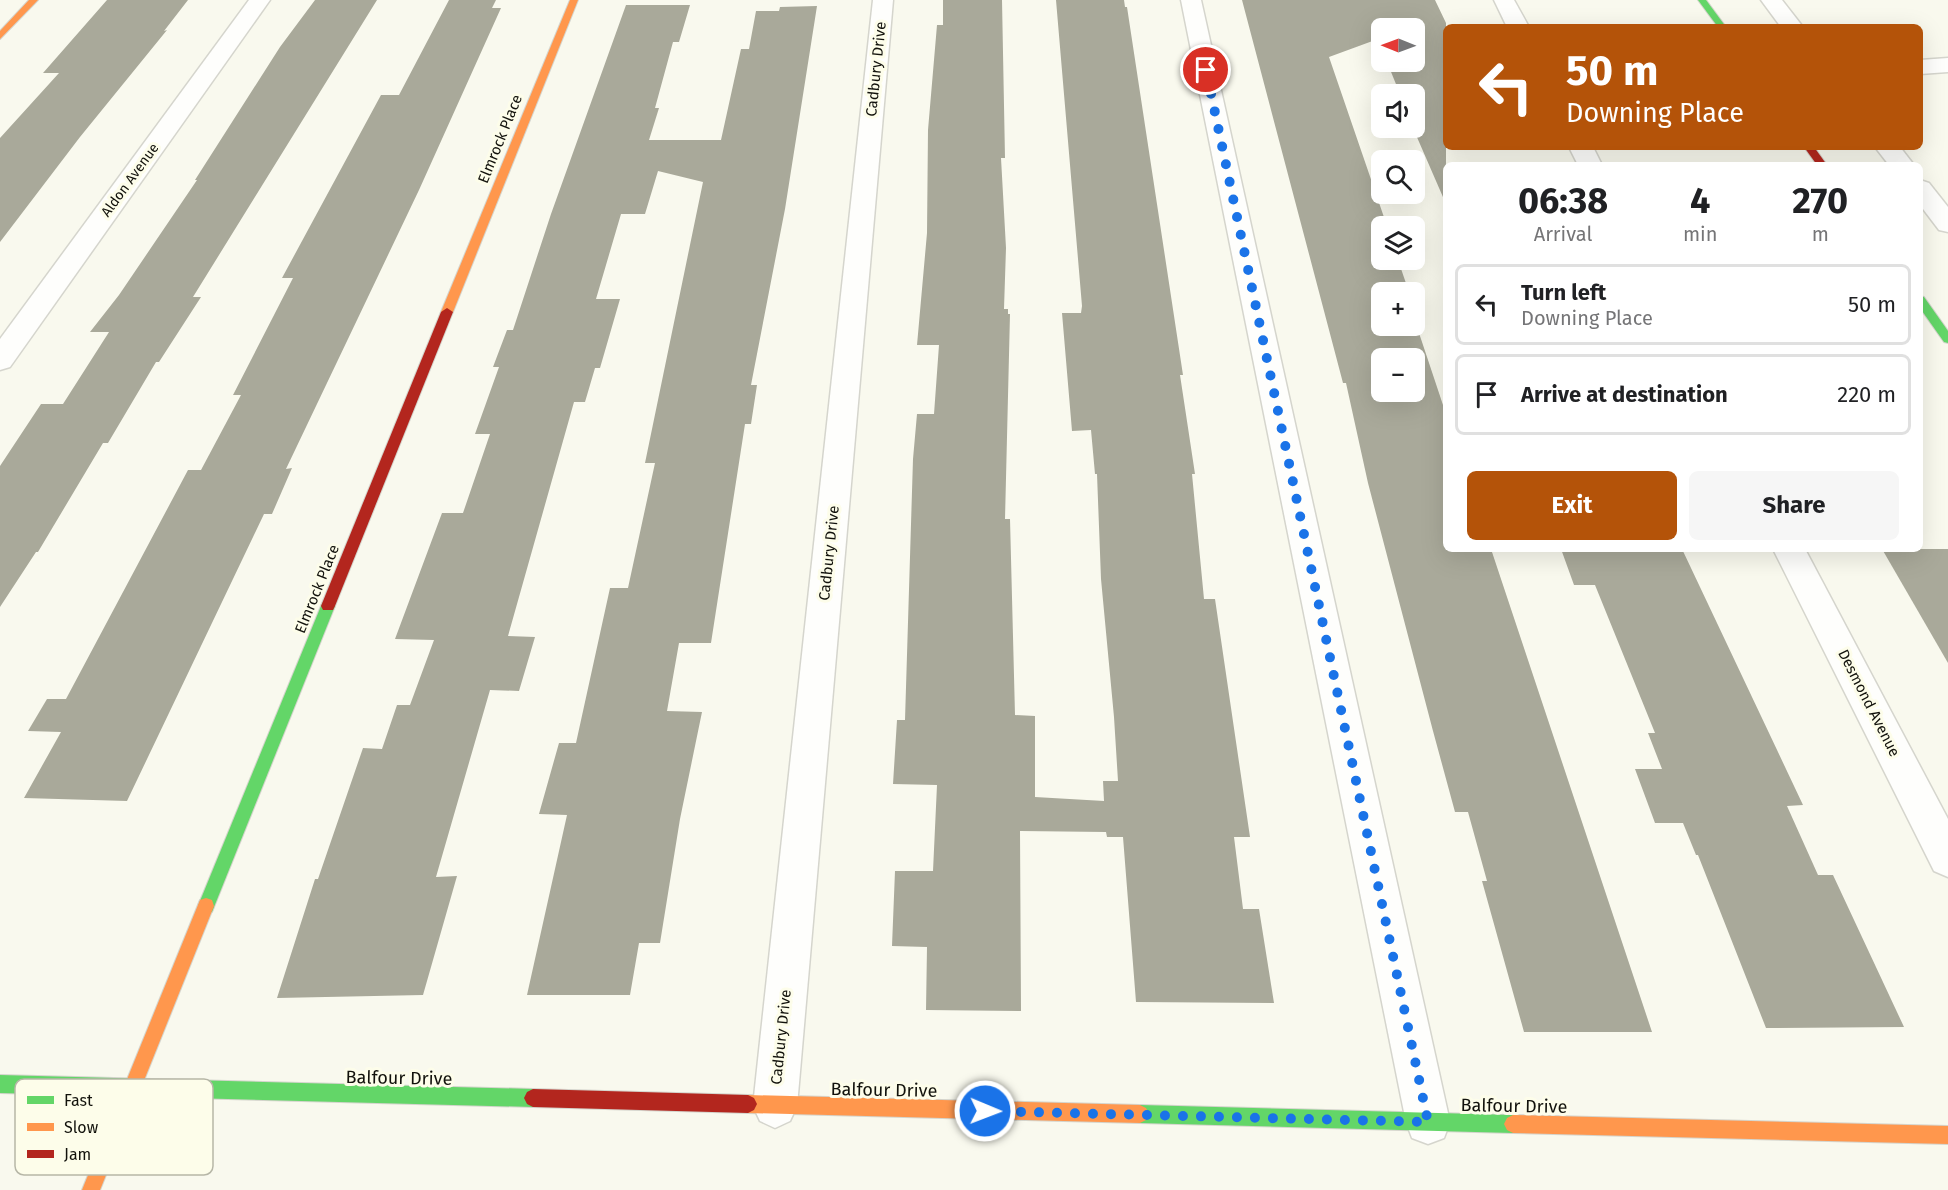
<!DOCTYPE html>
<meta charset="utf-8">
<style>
body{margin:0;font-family:"Fira Sans",sans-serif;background:#f6f6f6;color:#202124;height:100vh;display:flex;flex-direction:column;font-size:22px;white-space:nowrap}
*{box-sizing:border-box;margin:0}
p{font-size:20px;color:#757577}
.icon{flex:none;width:33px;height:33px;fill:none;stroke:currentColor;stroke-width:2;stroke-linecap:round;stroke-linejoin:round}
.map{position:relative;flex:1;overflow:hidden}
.panel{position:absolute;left:1443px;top:162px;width:480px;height:390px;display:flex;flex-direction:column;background:#fff;border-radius:9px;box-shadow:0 6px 24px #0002}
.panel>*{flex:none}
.hud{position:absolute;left:1443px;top:24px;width:480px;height:126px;border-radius:9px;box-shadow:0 6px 24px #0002;background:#b45309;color:#fff;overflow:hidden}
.needle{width:39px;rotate:271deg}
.fabs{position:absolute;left:1371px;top:18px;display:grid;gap:12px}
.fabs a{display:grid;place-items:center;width:54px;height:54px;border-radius:9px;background:#fff;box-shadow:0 6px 24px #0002;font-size:30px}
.pin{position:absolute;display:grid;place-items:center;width:51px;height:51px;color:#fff;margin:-26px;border:3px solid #fff;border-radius:50%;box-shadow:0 2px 6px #0007}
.me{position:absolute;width:66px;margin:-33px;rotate:91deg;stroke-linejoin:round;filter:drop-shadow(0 0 4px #0008)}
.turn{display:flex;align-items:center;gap:21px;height:126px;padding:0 24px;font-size:27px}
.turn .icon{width:78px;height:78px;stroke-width:2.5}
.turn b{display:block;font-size:42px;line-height:51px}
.eta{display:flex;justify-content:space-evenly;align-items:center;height:102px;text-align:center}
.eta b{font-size:36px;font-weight:700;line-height:42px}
.action{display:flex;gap:12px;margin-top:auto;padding:12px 24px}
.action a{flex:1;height:69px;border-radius:9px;background:#b45309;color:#fff;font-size:24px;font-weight:700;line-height:69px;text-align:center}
.action a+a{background:#f6f6f6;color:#202124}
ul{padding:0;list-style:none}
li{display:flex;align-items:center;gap:18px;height:81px;margin:0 12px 9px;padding:0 12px;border:3px solid #e0e0e0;border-radius:9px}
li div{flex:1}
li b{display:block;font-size:22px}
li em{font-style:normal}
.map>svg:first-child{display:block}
.building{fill:#a9a99a;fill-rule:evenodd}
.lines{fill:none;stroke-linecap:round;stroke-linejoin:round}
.street-casing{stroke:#d5d5cd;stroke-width:3}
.fast-casing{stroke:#d5d5cd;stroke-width:2}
.slow-casing{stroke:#d5d5cd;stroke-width:2}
.jam-casing{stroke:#d5d5cd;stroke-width:2}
.street{fill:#fefefc;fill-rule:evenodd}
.fast{fill:#63d668;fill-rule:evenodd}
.slow{fill:#ff974d;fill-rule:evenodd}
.jam{fill:#b3261e;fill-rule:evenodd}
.route{stroke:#1a73e8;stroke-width:10;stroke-dasharray:0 18}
.labels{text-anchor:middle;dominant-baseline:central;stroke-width:6;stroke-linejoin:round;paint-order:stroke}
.far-street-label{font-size:14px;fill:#12120c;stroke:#fdfdea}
.street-label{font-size:15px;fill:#12120c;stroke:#fdfdea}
.near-street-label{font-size:18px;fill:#12120c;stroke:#fdfdea}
.key{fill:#fdfdea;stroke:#b6b6a7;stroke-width:1.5}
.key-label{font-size:16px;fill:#12120c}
</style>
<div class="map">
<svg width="1948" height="1190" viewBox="0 0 1948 1190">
<rect width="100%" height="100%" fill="#f9f9ee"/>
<g class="building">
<polygon points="107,0 188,0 164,31 167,30 80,137 0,242 0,138 59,73 43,73"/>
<polygon points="315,0 377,0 193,297 201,297 159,362 156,362 108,443 103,443 38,552 36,552 0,607 0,466 41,404 63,404 109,332 90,332 119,295 197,180 195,180 280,47"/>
<polygon points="449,0 496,0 492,8 501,8 419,190 286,469 292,468 272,514 264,514 127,801 24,798 61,732 28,731 47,699 66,699 188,470 201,470 241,395 233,395 293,278 282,278 381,95 399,95"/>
<polygon points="943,0 1002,0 1005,158 1001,158 1006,248 1004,309 1008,309 1008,314 1010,314 1005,519 1010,519 1015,715 1035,716 1035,797 1104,801 1103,781 1118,781 1114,717 1101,579 1097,474 1095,474 1091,430 1072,431 1062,313 1081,313 1082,306 1056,0 1124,0 1125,7 1127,7 1183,375 1180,375 1195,474 1192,474 1204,599 1215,599 1250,837 1234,837 1243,909 1259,909 1274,1003 1136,1002 1123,837 1107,837 1106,832 1020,831 1021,1011 926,1010 927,947 892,946 895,871 933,871 937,785 893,784 897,720 905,720 913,459 917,414 934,414 939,345 917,345 927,233 928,130 937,25 943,25"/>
<path d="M 1242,0 L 1435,0 L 1446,23 L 1446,204 L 1413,128 L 1414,94 L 1400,94 L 1387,62 L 1414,62 L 1414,28 L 1382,28 L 1382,48 L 1378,39 L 1329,57 L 1387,226 L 1382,226 L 1382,260 L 1398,260 L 1409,292 L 1382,292 L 1382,326 L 1414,326 L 1414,318 L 1446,414 L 1446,549 L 1491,549 L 1652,1032 L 1524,1032 L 1482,881 L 1487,881 L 1468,812 L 1455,812 L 1433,731 L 1368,483 L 1346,383 L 1343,383 ZM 1382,358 L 1414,358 L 1414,392 L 1382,392 Z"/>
<polygon points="626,5 690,5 679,42 673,42 655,108 659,108 649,140 721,140 741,49 749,49 756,11 779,11 780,7 817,6 785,209 751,385 757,385 751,424 745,424 711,643 679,643 667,711 702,712 680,819 660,943 639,943 630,995 527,995 567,815 539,814 559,743 576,743 610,588 628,588 655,463 645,463 703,182 658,171 645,214 621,214 596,299 620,299 600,368 595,368 585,402 574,402 508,636 535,637 519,691 490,690 436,877 457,876 423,995 277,998 315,879 318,879 363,748 382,749 397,705 410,705 434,640 395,639 442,513 463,513 490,434 475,434 499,367 493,367 507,330 513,330 551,214"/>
<polygon points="1561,549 1682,549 1803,805 1787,806 1818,875 1833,875 1904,1027 1766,1028 1698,855 1696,855 1683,823 1655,823 1635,769 1662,769 1648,733 1655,733 1595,585 1574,585"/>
<polygon points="1882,549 1948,549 1948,663"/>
</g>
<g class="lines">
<defs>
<g id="street">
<polygon points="249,0 270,0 10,367 0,370 0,339"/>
<polygon points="873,0 893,0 797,1106 790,1121 775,1128 760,1121 753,1106"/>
<polygon points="1181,0 1201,0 1450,1122 1444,1138 1428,1144 1412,1138 1406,1122"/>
<polygon points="1494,0 1514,0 1529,27 1507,27"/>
<polygon points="1761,0 1782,0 1803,27 1781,27"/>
<polygon points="1948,58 1948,72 1920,74 1920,60"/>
<polygon points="1569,147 1593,147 1602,165 1578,165"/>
<polygon points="1875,147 1900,147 1914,165 1889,165"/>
<polygon points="1920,180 1929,183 1948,207 1948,232 1939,230 1920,205"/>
<polygon points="1773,549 1805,549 1948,819 1948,877 1934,871"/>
</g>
<g id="fast">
<polygon points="1698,0 1706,0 1726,27 1718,27"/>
<polygon points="1920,296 1924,297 1948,331 1948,343 1944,342 1920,308"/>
<polygon points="328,600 333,602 335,606 212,912 206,914 200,912 198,906 321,606 323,602"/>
<polygon points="0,1075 533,1089 539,1092 542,1098 539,1104 533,1107 0,1093"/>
<polygon points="1140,1105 1513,1115 1519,1118 1522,1124 1519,1130 1513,1133 1140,1123 1134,1120 1131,1114 1134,1108"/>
</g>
<g id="slow">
<polygon points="29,0 38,0 0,39 0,31"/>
<polygon points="570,0 578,0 453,312 447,316 443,315 441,312"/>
<polygon points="206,898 212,900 214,906 100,1190 82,1190 200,900"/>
<polygon points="748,1095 1140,1105 1146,1108 1149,1114 1146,1120 1140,1123 748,1113 742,1110 739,1104 742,1098"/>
<polygon points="1513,1115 1948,1126 1948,1144 1513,1133 1507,1130 1504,1124 1507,1118"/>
</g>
<g id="jam">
<polygon points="1804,147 1814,147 1827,165 1817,165"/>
<polygon points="447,308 453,312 335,606 333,610 323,610 321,606 441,312"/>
<polygon points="533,1089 748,1095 754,1098 757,1104 754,1110 748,1113 533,1107 527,1104 524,1098 527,1092"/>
</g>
</defs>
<use href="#street" class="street-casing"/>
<use href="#fast" class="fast-casing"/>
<use href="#slow" class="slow-casing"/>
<use href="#jam" class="jam-casing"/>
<use href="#street" class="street"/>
<use href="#fast" class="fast"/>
<use href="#slow" class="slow"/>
<use href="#jam" class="jam"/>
</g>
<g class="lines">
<polyline class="route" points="985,1111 1428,1122 1206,70"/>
</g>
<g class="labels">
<g class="far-street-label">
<text transform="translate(130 180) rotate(-54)">Aldon Avenue</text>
</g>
<g class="street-label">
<text transform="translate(876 69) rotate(-84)">Cadbury Drive</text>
<text transform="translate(500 139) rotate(-68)">Elmrock Place</text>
<text transform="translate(829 553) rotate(-84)">Cadbury Drive</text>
<text transform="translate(317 589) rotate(-68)">Elmrock Place</text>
<text transform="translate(1869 703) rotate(63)">Desmond Avenue</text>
<text transform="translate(781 1037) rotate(-84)">Cadbury Drive</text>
</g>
<g class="near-street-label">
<text transform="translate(399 1078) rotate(1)">Balfour Drive</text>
<text transform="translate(884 1090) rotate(1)">Balfour Drive</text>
<text transform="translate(1514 1106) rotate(1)">Balfour Drive</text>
</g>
</g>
<rect x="15" y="1079" width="198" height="96" rx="9" class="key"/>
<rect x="27" y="1096" width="27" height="8" fill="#63d668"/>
<rect x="27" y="1123" width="27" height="8" fill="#ff974d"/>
<rect x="27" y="1150" width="27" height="8" fill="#b3261e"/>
<g class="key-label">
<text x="64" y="1106">Fast</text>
<text x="64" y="1133">Slow</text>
<text x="64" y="1160">Jam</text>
</g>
</svg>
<div class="fabs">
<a><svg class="needle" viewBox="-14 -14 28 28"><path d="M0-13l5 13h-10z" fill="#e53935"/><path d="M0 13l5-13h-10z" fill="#757577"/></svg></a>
<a><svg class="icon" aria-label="sound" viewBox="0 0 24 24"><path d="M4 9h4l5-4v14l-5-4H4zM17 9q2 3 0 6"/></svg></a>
<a><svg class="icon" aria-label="search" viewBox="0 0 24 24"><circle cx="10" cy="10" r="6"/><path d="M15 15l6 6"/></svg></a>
<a><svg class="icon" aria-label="layers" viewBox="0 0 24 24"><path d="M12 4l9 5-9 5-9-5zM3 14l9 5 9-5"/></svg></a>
<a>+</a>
<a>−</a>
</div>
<div class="pin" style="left:1206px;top:70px;background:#d93025"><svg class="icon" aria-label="arrive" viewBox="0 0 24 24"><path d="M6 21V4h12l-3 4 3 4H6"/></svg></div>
<svg class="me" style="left:985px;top:1111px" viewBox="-20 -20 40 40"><circle r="17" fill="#1a73e8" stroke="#fff" stroke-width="3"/><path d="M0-11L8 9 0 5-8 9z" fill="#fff"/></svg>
<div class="hud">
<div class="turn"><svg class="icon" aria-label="left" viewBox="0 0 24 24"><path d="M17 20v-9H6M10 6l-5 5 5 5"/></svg><div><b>50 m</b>Downing Place</div></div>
</div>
<section class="panel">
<div class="eta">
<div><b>06:38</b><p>Arrival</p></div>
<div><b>4</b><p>min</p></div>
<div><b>270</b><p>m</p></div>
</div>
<ul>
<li><svg class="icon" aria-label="left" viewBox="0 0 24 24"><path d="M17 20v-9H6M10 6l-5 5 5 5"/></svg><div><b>Turn left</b><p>Downing Place</p></div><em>50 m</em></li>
<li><svg class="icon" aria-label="arrive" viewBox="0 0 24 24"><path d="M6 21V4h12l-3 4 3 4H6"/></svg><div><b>Arrive at destination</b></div><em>220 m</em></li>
</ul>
<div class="action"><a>Exit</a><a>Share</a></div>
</section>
</div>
